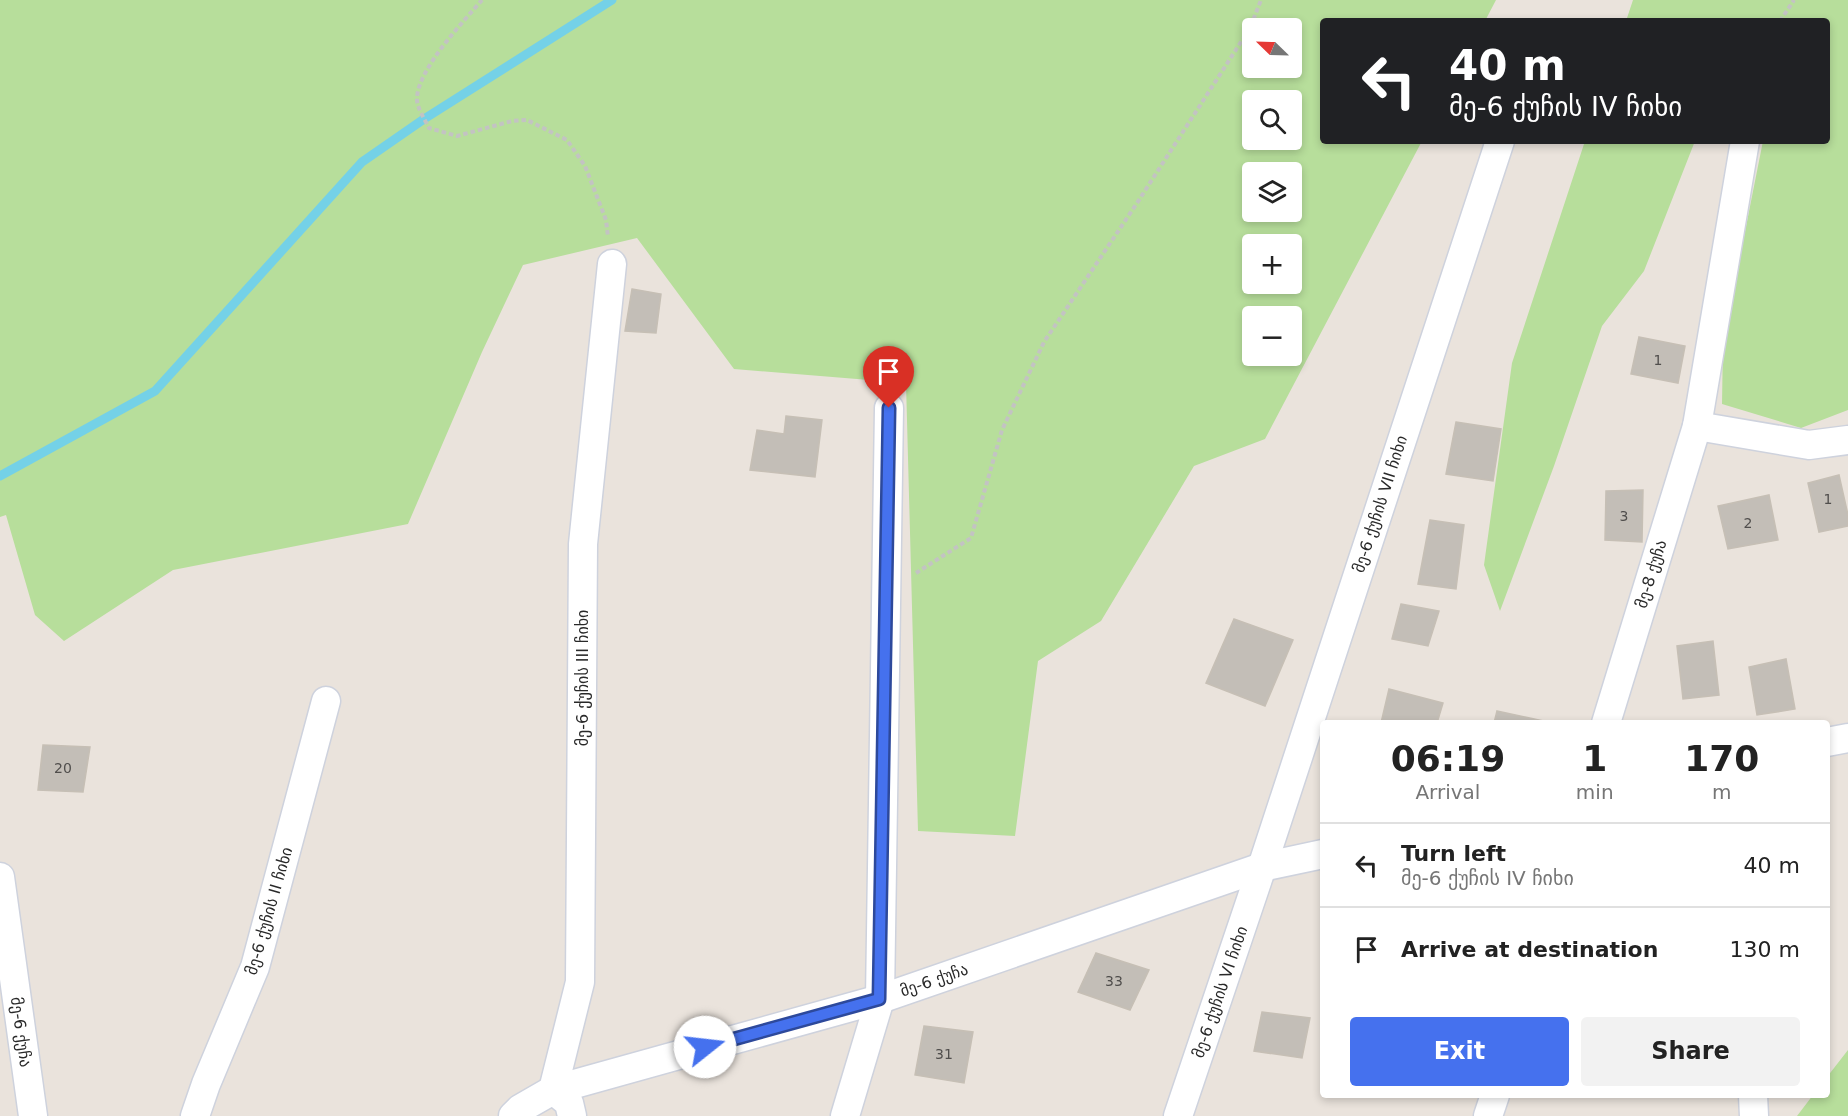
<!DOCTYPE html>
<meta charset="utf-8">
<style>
body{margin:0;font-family:"DejaVu Sans","Noto Sans Georgian",sans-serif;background:#f2f2f2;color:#222;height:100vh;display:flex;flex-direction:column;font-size:22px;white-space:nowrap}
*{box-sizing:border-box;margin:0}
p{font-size:20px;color:#767676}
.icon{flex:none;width:33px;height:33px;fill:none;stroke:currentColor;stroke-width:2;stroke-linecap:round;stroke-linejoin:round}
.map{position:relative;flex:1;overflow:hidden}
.drawer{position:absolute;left:1320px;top:720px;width:510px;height:378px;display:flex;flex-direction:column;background:#fff;border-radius:6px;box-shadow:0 3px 9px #0003}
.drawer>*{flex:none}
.banner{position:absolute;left:1320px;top:18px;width:510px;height:126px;border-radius:6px;box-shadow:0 3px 9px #0003;background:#202124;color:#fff;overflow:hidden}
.needle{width:39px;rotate:293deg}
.tools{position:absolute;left:1242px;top:18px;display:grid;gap:12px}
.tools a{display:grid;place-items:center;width:60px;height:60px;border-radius:6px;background:#fff;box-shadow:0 3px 9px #0003;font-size:30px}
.pin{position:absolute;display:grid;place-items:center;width:51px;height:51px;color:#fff;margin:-62px -26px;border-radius:50% 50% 50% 0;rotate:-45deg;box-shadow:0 0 6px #0007}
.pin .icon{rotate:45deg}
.me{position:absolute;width:66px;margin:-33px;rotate:74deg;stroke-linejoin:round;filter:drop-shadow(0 0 4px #0008)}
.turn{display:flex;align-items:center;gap:21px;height:126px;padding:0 30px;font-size:27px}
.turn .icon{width:78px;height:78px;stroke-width:2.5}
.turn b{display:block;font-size:42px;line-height:51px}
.eta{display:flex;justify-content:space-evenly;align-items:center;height:102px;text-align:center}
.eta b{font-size:36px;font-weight:800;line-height:42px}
.cta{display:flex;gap:12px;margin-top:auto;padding:12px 30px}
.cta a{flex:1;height:69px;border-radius:6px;background:#4571ee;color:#fff;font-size:24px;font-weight:800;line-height:69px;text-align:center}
.cta a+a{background:#f2f2f2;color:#222}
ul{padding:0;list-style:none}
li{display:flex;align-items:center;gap:18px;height:84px;padding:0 30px;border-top:2px solid #e0e0e0}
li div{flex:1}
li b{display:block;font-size:22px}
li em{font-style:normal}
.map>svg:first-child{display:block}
.green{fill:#b7de9b;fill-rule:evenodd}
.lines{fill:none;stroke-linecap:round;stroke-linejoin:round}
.stream{stroke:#74d1e7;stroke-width:9}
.building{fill:#c3beb7;stroke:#c6bfb5;stroke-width:1.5}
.street-casing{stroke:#ced2dd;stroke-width:31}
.path{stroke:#c3c3c3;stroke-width:4;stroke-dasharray:4.5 3;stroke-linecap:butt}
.street{stroke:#fff;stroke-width:28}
.route-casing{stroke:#2d499b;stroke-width:15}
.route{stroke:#4571ee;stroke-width:10}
.labels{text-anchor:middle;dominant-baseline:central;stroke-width:5;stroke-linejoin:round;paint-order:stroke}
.number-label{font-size:14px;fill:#504e4c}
.street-label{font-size:16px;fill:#292929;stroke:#fff}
</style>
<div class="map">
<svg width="1848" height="1116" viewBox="0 0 1848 1116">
<rect width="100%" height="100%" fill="#eae3dc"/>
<g class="green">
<path d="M 0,0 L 1496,0 L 1485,21 L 1323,21 L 1323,141 L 1422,141 L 1265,439 L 1194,466 L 1101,621 L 1038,661 L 1015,836 L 918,831 L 906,383 L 734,369 L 637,238 L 523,265 L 482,352 L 408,524 L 173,570 L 64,641 L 35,615 L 6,515 L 0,517 ZM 1252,28 L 1292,28 L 1292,68 L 1252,68 ZM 1252,100 L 1292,100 L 1292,140 L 1252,140 ZM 1252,172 L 1292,172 L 1292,212 L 1252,212 ZM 1252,244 L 1292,244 L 1292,284 L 1252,284 ZM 1252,316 L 1292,316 L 1292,356 L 1252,356 Z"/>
<polygon points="1633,0 1848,0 1848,410 1801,428 1722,404 1723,342 1763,141 1827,141 1827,21 1626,21"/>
<polygon points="1585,141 1695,141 1644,271 1602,326 1554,466 1500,611 1484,565 1512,363"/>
<polygon points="1848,1050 1848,1116 1797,1116 1813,1095 1827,1095 1827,1077"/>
</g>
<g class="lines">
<polyline class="stream" points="0,476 155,391 362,162 424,119 612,0"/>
</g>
<g class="building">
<polygon points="632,289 661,294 656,333 625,331"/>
<polygon points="1639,337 1685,346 1678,383 1631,374"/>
<polygon points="786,416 822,420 815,477 750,470 757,430 784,434"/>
<polygon points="1456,422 1501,429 1493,481 1446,474"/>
<polygon points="1839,475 1848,515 1848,526 1819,532 1808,483"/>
<polygon points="1643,490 1642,542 1605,540 1606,491"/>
<polygon points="1769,495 1778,540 1728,549 1718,506"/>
<polygon points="1430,520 1464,525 1456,589 1418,584"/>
<polygon points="1401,604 1439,611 1428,646 1392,639"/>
<polygon points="1234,619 1293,640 1265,706 1206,683"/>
<polygon points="1713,641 1719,695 1683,699 1677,646"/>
<polygon points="1786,659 1795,709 1757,715 1749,667"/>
<polygon points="1389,689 1443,703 1437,723 1381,723"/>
<polygon points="1497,711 1544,721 1544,723 1494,723"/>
<polygon points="43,745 90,747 83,792 38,790"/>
<polygon points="1096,953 1149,970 1130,1010 1078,992"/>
<polygon points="1262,1012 1310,1018 1302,1058 1254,1051"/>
<polygon points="924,1026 973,1032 964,1083 915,1075"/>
</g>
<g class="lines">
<defs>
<g id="street">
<polyline points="1697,426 1809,445 1848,440"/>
<polyline points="1606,723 1697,426 1745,141"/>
<polyline points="1827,742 1848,738"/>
<polyline points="0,877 33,1116"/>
<polyline points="553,1090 580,982 583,544 612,264"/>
<polyline points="553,1090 569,1103 572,1116"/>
<polyline points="1753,1095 1754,1116"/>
<polyline points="195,1116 206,1084 255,967 326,701"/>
<polyline points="513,1116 520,1109 553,1090 880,999 1262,867 1323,854"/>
<polyline points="845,1116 880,999 889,408"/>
<polyline points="1178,1116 1262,867 1500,141"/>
<polyline points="1488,1116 1495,1095"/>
</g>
</defs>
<use href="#street" class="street-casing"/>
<g class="path">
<path d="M 482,0 C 463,22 418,69 417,98 C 416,106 425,120 429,128 L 457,136 L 512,121 L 527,120 L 567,140 L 585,166 L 606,220 L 608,237"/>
<polyline points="1780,21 1794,0"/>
<polyline points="916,573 971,538 1002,430 1044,342 1137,203 1250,28 1261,0"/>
</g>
<use href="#street" class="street"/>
</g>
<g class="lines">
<defs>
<polyline id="route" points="705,1047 879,999 889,408"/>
</defs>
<use href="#route" class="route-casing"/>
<use href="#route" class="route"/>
</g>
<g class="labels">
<g class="number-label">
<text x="1658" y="360">1</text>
<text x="1828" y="499">1</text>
<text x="1624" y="516">3</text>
<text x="1748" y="523">2</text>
<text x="63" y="768">20</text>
<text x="1114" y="981">33</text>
<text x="944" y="1054">31</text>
</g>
<g class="street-label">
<text transform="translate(1380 504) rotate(-72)">მე-6 ქუჩის VII ჩიხი</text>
<text transform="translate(1651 574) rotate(-73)">მე-8 ქუჩა</text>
<text transform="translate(582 678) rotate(-90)">მე-6 ქუჩის III ჩიხი</text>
<text transform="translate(269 911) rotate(-74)">მე-6 ქუჩის II ჩიხი</text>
<text transform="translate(934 980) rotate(-19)">მე-6 ქუჩა</text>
<text transform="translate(1220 992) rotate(-71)">მე-6 ქუჩის VI ჩიხი</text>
<text transform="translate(21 1032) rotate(82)">მე-6 ქუჩა</text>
</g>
</g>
</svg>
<div class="tools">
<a><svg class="needle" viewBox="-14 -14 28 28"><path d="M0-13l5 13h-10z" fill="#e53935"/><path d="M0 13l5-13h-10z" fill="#767676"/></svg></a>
<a><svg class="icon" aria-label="search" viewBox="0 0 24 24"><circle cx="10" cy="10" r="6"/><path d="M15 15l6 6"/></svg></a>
<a><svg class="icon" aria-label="layers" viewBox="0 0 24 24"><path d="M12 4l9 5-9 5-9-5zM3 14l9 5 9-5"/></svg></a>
<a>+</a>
<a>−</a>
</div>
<div class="pin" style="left:889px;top:408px;background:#d93025"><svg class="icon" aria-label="arrive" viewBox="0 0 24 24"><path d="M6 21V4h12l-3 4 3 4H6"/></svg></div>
<svg class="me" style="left:705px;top:1047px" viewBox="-20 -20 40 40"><circle r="19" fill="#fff"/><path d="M0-13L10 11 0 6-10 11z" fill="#4571ee"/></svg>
<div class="banner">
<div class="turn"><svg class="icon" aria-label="left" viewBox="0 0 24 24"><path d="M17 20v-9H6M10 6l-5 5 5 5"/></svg><div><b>40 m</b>მე-6 ქუჩის IV ჩიხი</div></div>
</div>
<section class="drawer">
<div class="eta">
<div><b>06:19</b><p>Arrival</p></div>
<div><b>1</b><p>min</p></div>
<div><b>170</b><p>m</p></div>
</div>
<ul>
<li><svg class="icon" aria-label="left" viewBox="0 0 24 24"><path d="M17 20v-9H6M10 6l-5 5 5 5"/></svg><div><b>Turn left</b><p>მე-6 ქუჩის IV ჩიხი</p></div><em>40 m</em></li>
<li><svg class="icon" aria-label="arrive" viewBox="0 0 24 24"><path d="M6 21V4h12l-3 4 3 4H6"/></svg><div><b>Arrive at destination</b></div><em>130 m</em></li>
</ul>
<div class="cta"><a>Exit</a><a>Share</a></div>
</section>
</div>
